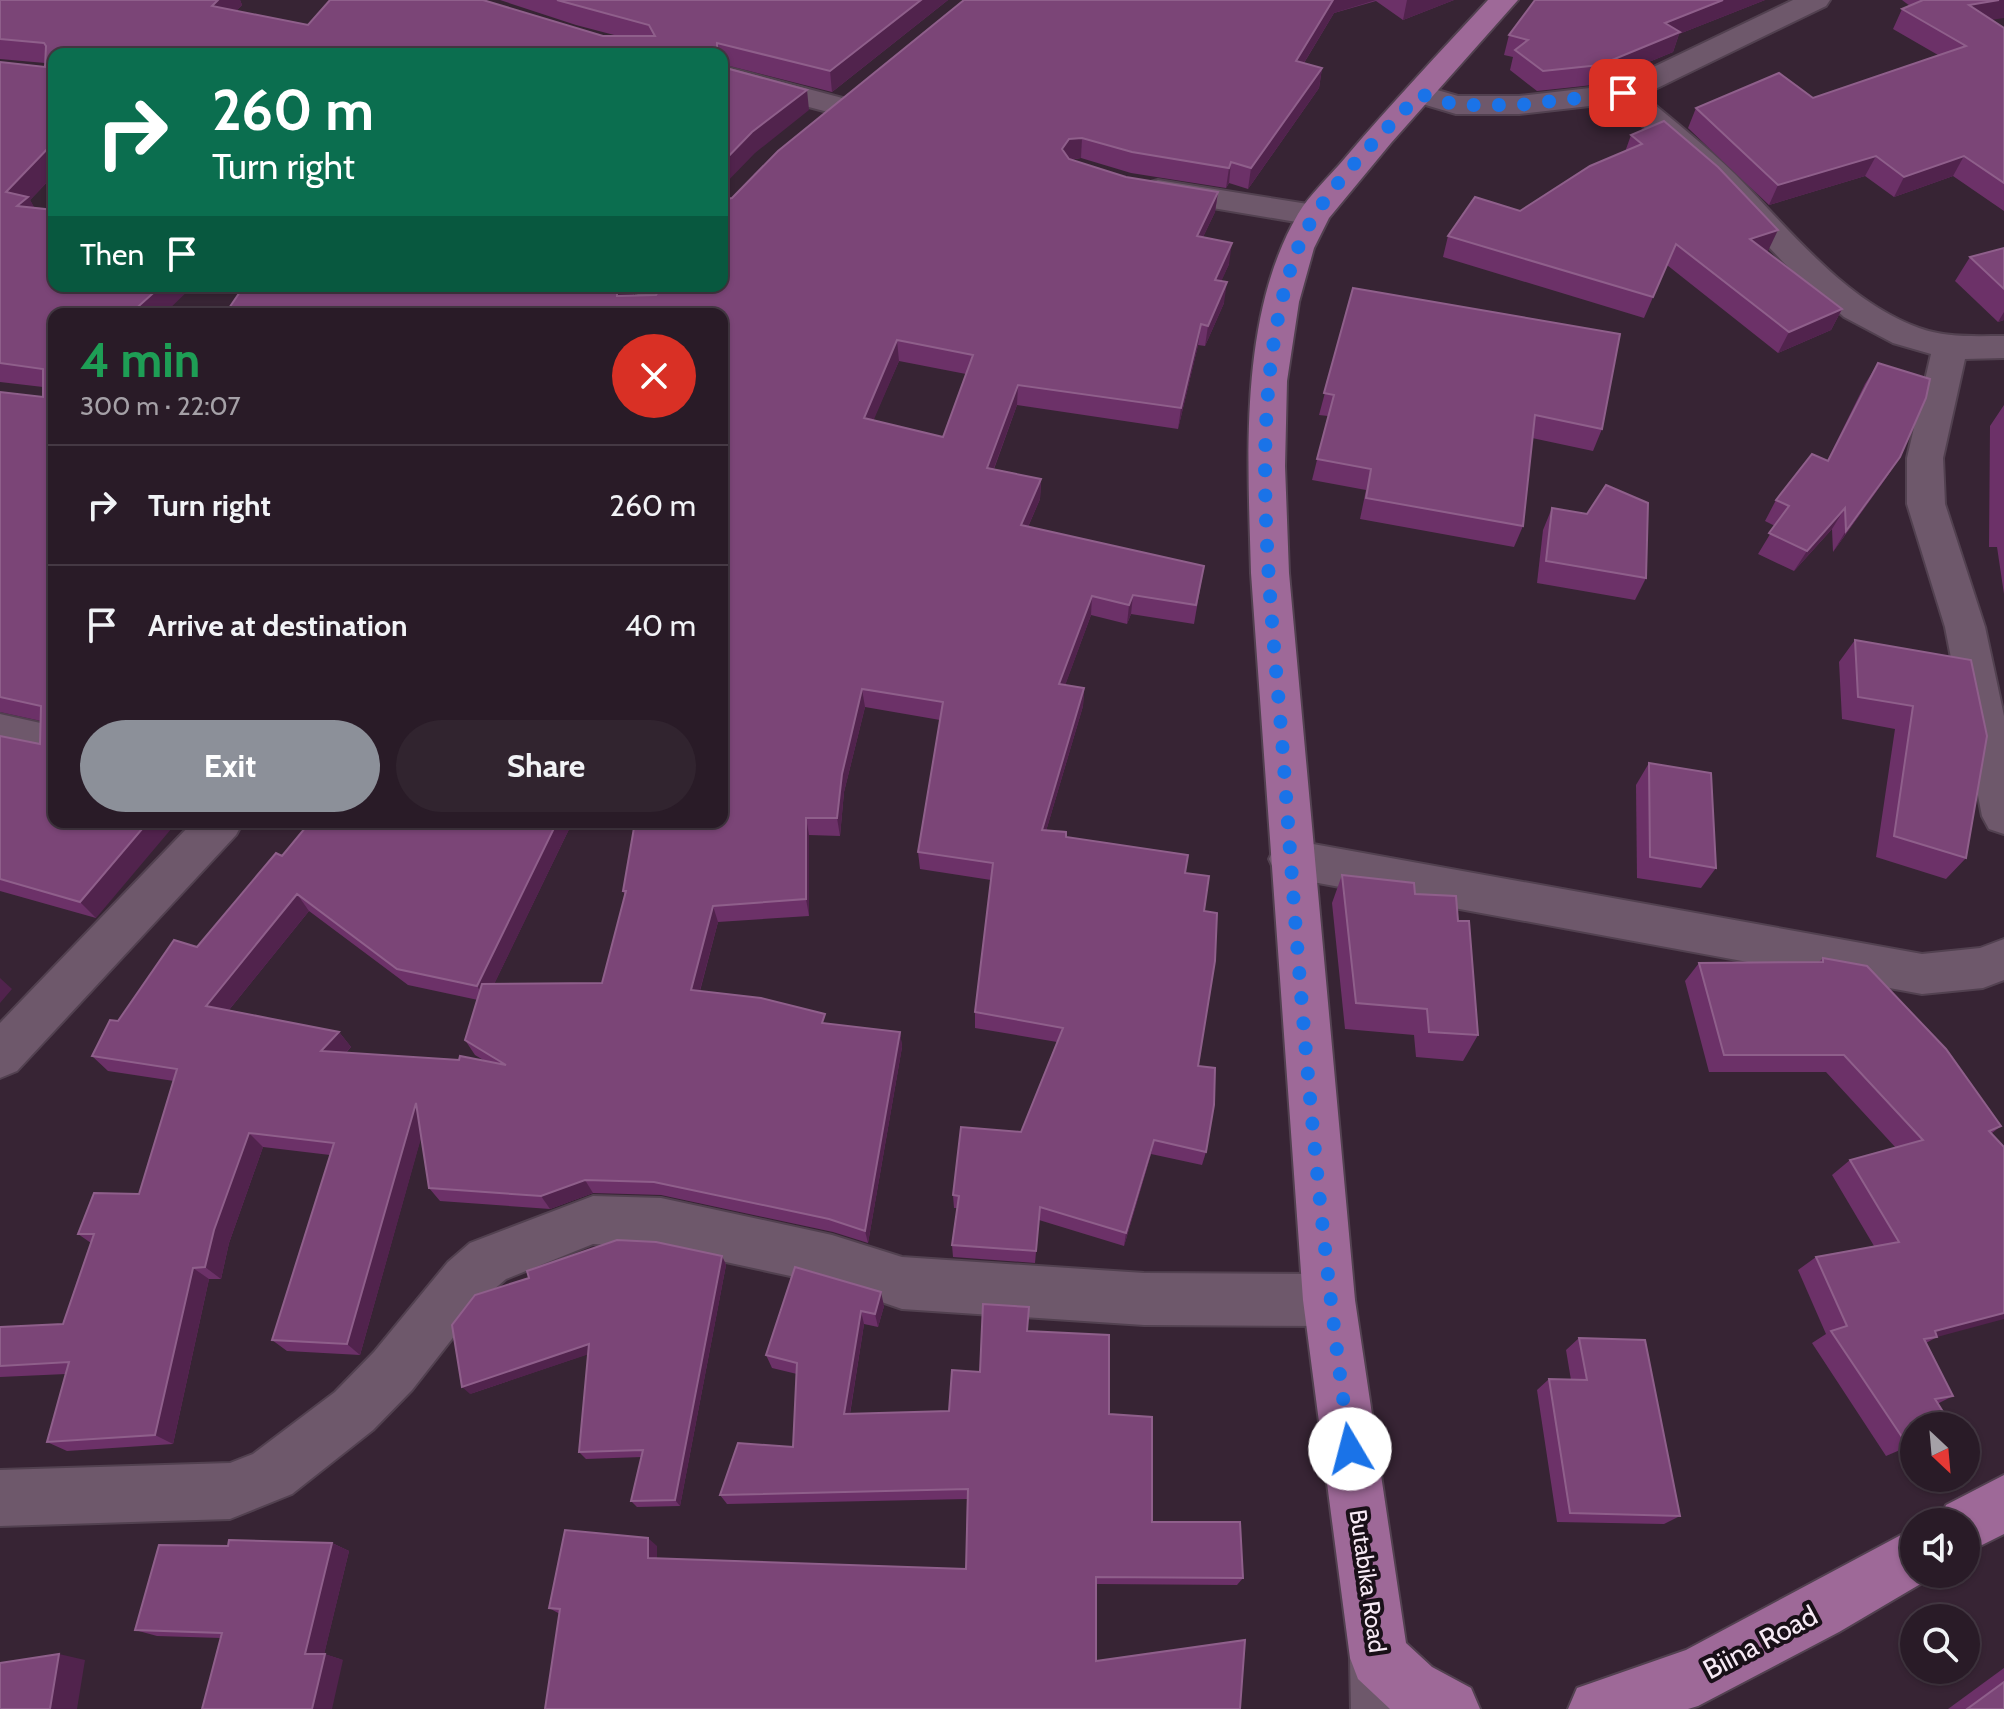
<!DOCTYPE html>
<meta charset="utf-8">
<style>
body{margin:0;font-family:Cabin,sans-serif;background:#31242f;color:#f1f3f6;height:100vh;display:flex;flex-direction:column;font-size:30px;white-space:nowrap}
*{box-sizing:border-box;margin:0}
p{font-size:26px;color:#a5a1a7}
.icon{flex:none;width:44px;height:44px;fill:none;stroke:currentColor;stroke-width:2;stroke-linecap:round;stroke-linejoin:round}
.map{position:relative;flex:1;overflow:hidden}
.panel{position:absolute;left:48px;top:308px;width:680px;height:520px;display:flex;flex-direction:column;background:#291b27;border-radius:16px;box-shadow:0 2px 6px #0004,0 0 0 2px #453944}
.panel>*{flex:none}
.hud{position:absolute;left:48px;top:48px;width:680px;height:244px;border-radius:16px;box-shadow:0 2px 6px #0004,0 0 0 2px #453944;background:#0b6e4f;color:#fff;overflow:hidden}
.needle{width:52px;rotate:154deg}
.buttons{position:absolute;left:1900px;top:1412px;display:grid;gap:16px}
.buttons a{display:grid;place-items:center;width:80px;height:80px;border-radius:50%;background:#291b27;box-shadow:0 2px 6px #0004,0 0 0 2px #453944;font-size:40px}
.pin{position:absolute;display:grid;place-items:center;width:68px;height:68px;color:#fff;margin:-34px;border-radius:16px;box-shadow:0 4px 12px #0006}
.me{position:absolute;width:88px;margin:-44px;rotate:352deg;stroke-linejoin:round;filter:drop-shadow(0 0 6px #0008)}
.turn{display:flex;align-items:center;gap:28px;height:168px;padding:0 32px;font-size:36px}
.turn .icon{width:104px;height:104px;stroke-width:2.5}
.turn b{display:block;font-size:56px;line-height:68px}
.then{display:flex;align-items:center;height:76px;padding:0 32px;background:#0003;gap:16px;font-size:30px}
.round{display:grid;place-items:center;flex:none;width:84px;height:84px;border-radius:42px;background:#31242f}
.overview{display:flex;align-items:center;justify-content:space-between;height:136px;padding:0 32px}
h1{font-size:48px;font-weight:700;line-height:60px;color:#1e9e55}
.primary-button{display:flex;gap:16px;margin-top:auto;padding:16px 32px}
.primary-button a{flex:1;height:92px;border-radius:48px;background:#8c9099;color:#fff;font-size:32px;font-weight:700;line-height:92px;text-align:center}
.primary-button a+a{background:#31242f;color:#f1f3f6}
ul{padding:0;list-style:none}
li{display:flex;align-items:center;gap:24px;height:120px;padding:0 32px;border-top:2px solid #453944}
li div{flex:1}
li b{display:block;font-size:30px}
li em{font-style:normal}
.map>svg:first-child{display:block}
.lines{fill:none;stroke-linecap:round;stroke-linejoin:round}
.minor-casing{stroke:#524150;stroke-width:4}
.major-casing{stroke:#524150;stroke-width:4}
.minor{fill:#6e586b;fill-rule:evenodd}
.major{fill:#9e6998;fill-rule:evenodd}
.wall{fill:#6c3168;fill-rule:evenodd}
.shaded-wall{fill:#51234d}
.building{fill:#7b4577;stroke:#8f5f8b;stroke-width:2;fill-rule:evenodd}
.route{stroke:#1a73e8;stroke-width:14;stroke-dasharray:0 25.2}
.labels{text-anchor:middle;dominant-baseline:central;stroke-width:8;stroke-linejoin:round;paint-order:stroke}
.street-label{font-size:24px;fill:#f7eaf5;stroke:#191018}
.near-street-label{font-size:28px;fill:#f7eaf5;stroke:#191018}
</style>
<div class="map">
<svg width="2004" height="1709" viewBox="0 0 2004 1709">
<rect width="100%" height="100%" fill="#372434"/>
<g class="lines">
<defs>
<g id="minor">
<path d="M 1793,0 L 1830,0 L 1826,6 L 1643,95 C 1674,121 1707,147 1736,175 C 1790,230 1845,301 1919,328 C 1947,338 1974,336 2004,336 L 2004,358 L 1965,359 L 1943,458 L 1945,504 L 1985,627 L 2004,716 L 2004,834 L 1989,829 L 1982,816 L 1945,627 L 1907,504 L 1907,458 L 1931,354 L 1893,343 L 1844,317 L 1784,263 L 1711,186 L 1616,103 L 1519,114 L 1456,114 L 1409,100 L 1405,94 L 1409,88 L 1420,85 L 1458,96 L 1519,96 L 1616,85 Z"/>
<polygon points="722,66 850,100 854,106 850,112 839,115 722,84"/>
<polygon points="1158,180 1314,205 1325,208 1330,215 1325,222 1314,225 1147,197 1142,190 1147,183"/>
<polygon points="643,286 677,286 658,314 624,314"/>
<polygon points="0,714 54,726 54,760 0,748"/>
<polygon points="193,822 243,822 236,835 17,1071 0,1078 0,1023"/>
<polygon points="1291,840 1922,954 1980,948 2004,939 2004,980 1983,988 1922,994 1291,878 1275,872 1269,859 1275,846"/>
<polygon points="593,1196 661,1198 832,1235 902,1257 1144,1273 1329,1274 1347,1282 1355,1300 1347,1318 1329,1326 1144,1325 902,1309 832,1285 661,1248 593,1244 506,1279 484,1298 412,1390 373,1430 292,1494 230,1519 0,1526 0,1470 230,1463 253,1454 335,1392 374,1352 448,1262 470,1243"/>
<polygon points="1379,1629 1400,1637 1408,1658 1411,1709 1351,1709 1350,1658 1358,1637"/>
</g>
<g id="major">
<path d="M 1488,0 L 1518,0 L 1391,143 L 1329,218 L 1314,248 L 1299,302 L 1287,381 L 1285,466 L 1289,573 L 1355,1300 L 1406,1643 L 1432,1667 L 1471,1688 L 1480,1709 L 1390,1709 L 1358,1679 L 1350,1658 L 1303,1300 L 1251,573 C 1248,459 1238,317 1298,214 C 1310,194 1330,176 1345,158 C 1391,104 1440,52 1488,0 Z"/>
<polygon points="2004,1475 2004,1534 1966,1553 1966,1522 1939,1522 1946,1505"/>
<polygon points="1914,1528 1914,1574 1934,1576 1839,1632 1698,1706 1688,1709 1568,1709 1577,1688 1686,1650"/>
</g>
</defs>
<use href="#minor" class="minor-casing"/>
<use href="#major" class="major-casing"/>
<use href="#minor" class="minor"/>
<use href="#major" class="major"/>
</g>
<g class="wall">
<polygon points="0,0 240,0 242,5 236,11 308,25 603,36 618,36 576,25 500,0 948,0 832,92 722,64 722,54 54,54 54,175 30,200 34,208 164,314 54,314 96,918 0,891 0,736 40,744 41,721 0,712 0,392 43,397 43,387 0,382 0,62 45,67 45,63 0,59"/>
<path d="M 964,0 L 1454,0 L 1403,20 L 1376,1 L 1334,13 L 1304,63 L 1322,68 L 1319,88 L 1248,189 L 1229,183 L 1226,188 L 1131,173 L 1081,158 L 1070,160 L 1126,177 L 1218,192 L 1215,212 L 1203,237 L 1229,264 L 1221,281 L 1224,303 L 1205,346 L 1198,345 L 1178,429 L 1017,405 L 994,469 L 1041,479 L 1040,499 L 1028,527 L 1204,566 L 1194,624 L 1131,614 L 1127,624 L 1091,615 L 1065,685 L 1084,688 L 1083,706 L 1046,831 L 1185,873 L 1204,911 L 1198,1066 L 1206,1152 L 1202,1165 L 1151,1154 L 1124,1246 L 1039,1220 L 1035,1263 L 953,1257 L 952,1245 L 957,1208 L 954,1208 L 953,1195 L 1021,1132 L 1057,1042 L 975,1028 L 975,1012 L 991,880 L 920,869 L 918,852 L 940,720 L 865,707 L 844,792 L 840,836 L 809,835 L 809,916 L 718,922 L 700,991 L 827,1024 L 900,1032 L 902,1047 L 868,1243 L 833,1232 L 661,1195 L 593,1193 L 550,1209 L 440,1201 L 429,1188 L 421,1137 L 360,1355 L 287,1351 L 272,1340 L 330,1155 L 263,1147 L 229,1243 L 221,1279 L 209,1279 L 173,1444 L 67,1451 L 47,1442 L 66,1374 L 0,1377 L 0,1327 L 63,1324 L 91,1243 L 78,1234 L 139,1194 L 174,1081 L 108,1071 L 92,1056 L 118,1021 L 197,947 L 282,856 L 310,822 L 722,822 L 722,314 L 244,286 L 639,286 L 633,296 L 656,295 L 732,198 ZM 899,361 L 966,374 L 943,437 L 873,420 ZM 572,823 L 634,827 L 623,891 L 625,896 L 602,983 L 494,984 ZM 309,911 L 408,985 L 478,1000 L 465,1040 L 475,1055 L 485,1061 L 346,1053 L 351,1047 L 339,1032 L 229,1010 Z"/>
<polygon points="1535,0 1765,0 1679,34 1673,52 1593,85 1537,91 1510,70 1513,57 1504,55 1509,35"/>
<polygon points="1902,0 2004,0 1991,20 2004,28 2004,211 1953,176 1894,197 1865,176 1769,205 1688,128 1696,108 1813,98 1938,55 1893,29 1902,9 1910,6"/>
<polygon points="1631,135 1768,251 1766,252 1842,309 1831,330 1778,353 1667,265 1644,318 1443,257 1448,236 1520,211 1625,152"/>
<polygon points="2004,248 2004,320 1998,322 1955,281 1970,257"/>
<polygon points="1353,288 1602,429 1593,451 1532,438 1523,526 1514,547 1360,519 1366,490 1312,480 1328,416 1319,415"/>
<polygon points="1878,363 1900,457 1886,478 1833,552 1832,529 1794,571 1758,554 1775,526 1765,521 1776,500 1827,461 1865,384"/>
<polygon points="2004,405 2004,594 1997,547 1989,547 1990,426"/>
<polygon points="1552,508 1646,578 1635,600 1537,583 1543,530"/>
<polygon points="1855,640 1971,660 1966,858 1946,879 1876,857 1895,729 1842,719 1839,662"/>
<polygon points="1649,763 1716,868 1701,888 1637,878 1636,785"/>
<polygon points="1342,875 1415,894 1458,921 1478,1035 1463,1061 1416,1057 1414,1035 1345,1029 1332,903"/>
<polygon points="1823,958 2001,1126 1992,1133 1937,1337 1926,1343 1953,1396 1937,1404 1914,1444 1886,1456 1812,1343 1826,1334 1798,1270 1816,1257 1874,1246 1832,1175 1850,1160 1896,1148 1826,1072 1709,1072 1685,981 1699,963 1819,962"/>
<polygon points="722,1256 726,1265 680,1506 637,1507 631,1501 642,1457 586,1459 579,1452 588,1354 470,1394"/>
<polygon points="795,1267 884,1306 878,1327 864,1324 850,1414 949,1411 980,1372 1028,1331 1109,1414 1152,1522 1243,1578 1237,1585 1096,1584 1096,1661 560,1614 549,1608 657,1546 657,1558 966,1569 967,1499 727,1504 720,1495 793,1447 797,1374 772,1368 766,1355"/>
<polygon points="1579,1338 1680,1516 1664,1524 1557,1522 1537,1390 1549,1379 1571,1380 1566,1350"/>
<polygon points="332,1543 349,1551 324,1654 343,1660 221,1638 157,1636 135,1630 228,1546"/>
<polygon points="2004,1668 2004,1709 1948,1709"/>
</g>
<g class="shaded-wall">
<polygon points="218,0 240,0 242,5 221,27 212,6"/>
<polygon points="921,0 948,0 832,92 830,71"/>
<polygon points="1333,0 1376,0 1334,13 1293,81 1296,61"/>
<polygon points="1407,0 1454,0 1403,20"/>
<polygon points="1723,0 1765,0 1679,34 1673,52 1593,85 1600,65 1665,23"/>
<polygon points="1999,0 2004,0 2004,18 1958,25 1969,5"/>
<polygon points="1322,68 1319,88 1248,189 1251,168"/>
<polygon points="807,90 809,110 755,153 722,187 722,163 752,132"/>
<polygon points="1082,138 1081,158 1068,160 1062,149 1069,139"/>
<polygon points="54,142 54,175 30,200 40,217 29,226 6,192"/>
<polygon points="1876,156 1865,176 1769,205 1778,185"/>
<polygon points="1964,156 1953,176 1894,197 1904,177"/>
<polygon points="1231,162 1229,183 1226,188 1229,168"/>
<polygon points="1218,192 1215,212 1194,256 1197,236"/>
<polygon points="1778,230 1768,251 1740,260 1750,239"/>
<polygon points="1232,243 1229,264 1213,300 1215,280"/>
<polygon points="1227,282 1224,303 1205,346 1208,326"/>
<polygon points="161,286 193,286 164,314 130,314"/>
<polygon points="621,286 639,286 622,312 617,292"/>
<polygon points="1842,309 1831,330 1778,353 1789,332"/>
<polygon points="2004,312 2004,320 1998,322"/>
<polygon points="1201,324 1198,345 1178,429 1181,408"/>
<polygon points="897,340 899,361 866,438 864,418"/>
<polygon points="1018,385 1017,405 987,487 987,468"/>
<polygon points="1900,457 1886,478 1833,552 1846,531"/>
<polygon points="1041,479 1040,499 1020,545 1021,525"/>
<polygon points="1845,508 1832,529 1794,571 1807,551"/>
<polygon points="1133,595 1131,614 1127,624 1129,605"/>
<polygon points="1092,596 1091,615 1059,702 1059,684"/>
<polygon points="1084,688 1083,706 1041,848 1042,830"/>
<polygon points="862,689 865,707 844,792 840,836 837,818 842,774"/>
<polygon points="806,818 809,835 809,916 806,899"/>
<polygon points="148,822 177,822 96,918 80,902"/>
<polygon points="557,822 571,822 572,823 486,1001 477,986"/>
<polygon points="297,894 309,911 220,1021 206,1006"/>
<polygon points="713,906 718,922 696,1005 691,990"/>
<polygon points="0,978 12,989 0,1003"/>
<polygon points="339,1032 351,1047 333,1066 321,1051"/>
<polygon points="900,1032 902,1047 868,1243 865,1231"/>
<polygon points="416,1103 427,1117 360,1355 347,1344"/>
<polygon points="249,1133 263,1147 229,1243 221,1279 205,1267 214,1230"/>
<polygon points="1154,1140 1151,1154 1124,1246 1126,1233"/>
<polygon points="585,1180 593,1193 550,1209 541,1196"/>
<polygon points="722,1256 726,1265 680,1506 675,1500"/>
<polygon points="193,1268 209,1279 173,1444 155,1435"/>
<polygon points="881,1292 884,1306 878,1327 875,1314"/>
<polygon points="861,1311 864,1324 848,1425 844,1414"/>
<polygon points="2004,1313 2004,1319 1937,1337 1935,1331"/>
<polygon points="589,1344 595,1352 470,1394 462,1387"/>
<polygon points="648,1538 657,1546 657,1566 648,1558"/>
<polygon points="332,1543 349,1551 323,1659 305,1654"/>
<polygon points="59,1654 85,1660 77,1709 50,1709"/>
<polygon points="325,1654 343,1660 332,1709 312,1709"/>
</g>
<g class="building">
<polygon points="0,0 218,0 212,6 308,25 330,0 483,0 603,36 655,36 649,25 557,0 921,0 830,71 717,43 717,54 54,54 54,142 6,192 28,197 17,206 54,210 54,286 161,286 130,314 118,312 117,314 54,314 54,404 51,408 54,408 54,822 148,822 80,902 0,879 0,736 40,744 41,706 0,697 0,392 43,397 43,369 0,363 0,62 45,67 46,46 44,43 0,39"/>
<path d="M 964,0 L 1333,0 L 1296,61 L 1322,68 L 1251,168 L 1231,162 L 1229,168 L 1132,152 L 1082,138 L 1069,139 L 1062,149 L 1069,159 L 1126,177 L 1218,192 L 1197,236 L 1232,243 L 1215,280 L 1227,282 L 1208,326 L 1201,324 L 1181,408 L 1018,385 L 987,468 L 1041,479 L 1021,525 L 1204,566 L 1196,605 L 1133,595 L 1129,605 L 1092,596 L 1059,684 L 1084,688 L 1042,830 L 1066,832 L 1066,837 L 1188,855 L 1185,873 L 1209,876 L 1204,911 L 1217,913 L 1215,961 L 1198,1066 L 1215,1068 L 1214,1105 L 1206,1152 L 1154,1140 L 1126,1233 L 1040,1207 L 1036,1251 L 952,1245 L 959,1196 L 953,1195 L 961,1127 L 1021,1132 L 1063,1028 L 975,1012 L 993,863 L 918,852 L 943,702 L 862,689 L 842,774 L 837,818 L 806,818 L 806,899 L 713,906 L 691,990 L 761,998 L 825,1014 L 822,1023 L 900,1032 L 865,1231 L 829,1219 L 654,1182 L 585,1180 L 541,1196 L 429,1188 L 416,1103 L 347,1344 L 272,1340 L 334,1143 L 249,1133 L 214,1230 L 205,1267 L 193,1268 L 155,1435 L 47,1442 L 69,1362 L 0,1366 L 0,1327 L 63,1324 L 94,1234 L 78,1234 L 94,1193 L 139,1194 L 177,1069 L 92,1056 L 110,1020 L 118,1021 L 174,940 L 197,947 L 276,853 L 282,856 L 310,822 L 557,822 L 477,986 L 397,969 L 297,894 L 206,1006 L 339,1032 L 321,1051 L 459,1060 L 460,1056 L 506,1065 L 465,1040 L 482,984 L 602,983 L 626,891 L 623,891 L 635,822 L 722,822 L 722,314 L 225,314 L 244,286 L 621,286 L 617,292 L 617,296 L 656,295 L 662,286 L 722,286 L 722,200 L 732,198 L 778,151 ZM 897,340 L 973,355 L 943,437 L 864,418 Z"/>
<polygon points="1535,0 1723,0 1665,23 1680,32 1600,65 1543,71 1515,50 1528,40 1509,35"/>
<polygon points="1923,0 1999,0 1969,5 2004,28 2004,183 1964,156 1904,177 1876,156 1778,185 1696,108 1779,73 1813,98 1966,46 1902,9"/>
<polygon points="722,67 807,90 752,132 722,163"/>
<polygon points="1664,121 1718,167 1778,230 1750,239 1842,309 1789,332 1676,244 1653,297 1448,236 1475,197 1520,211 1590,166 1642,144 1631,135"/>
<polygon points="2004,248 2004,289 1970,257"/>
<polygon points="1353,288 1620,334 1602,429 1535,415 1523,526 1366,498 1371,469 1317,459 1334,395 1324,393"/>
<polygon points="1878,363 1930,379 1926,398 1900,457 1846,531 1845,508 1807,551 1769,533 1789,506 1776,500 1812,454 1828,461"/>
<polygon points="1606,485 1648,503 1646,578 1546,561 1552,508 1587,514"/>
<polygon points="1855,640 1971,660 1987,736 1966,858 1894,836 1913,706 1858,697"/>
<polygon points="1649,763 1711,773 1716,868 1650,857"/>
<polygon points="1342,875 1414,883 1415,894 1456,896 1458,921 1469,921 1478,1035 1429,1032 1427,1009 1356,1003"/>
<polygon points="1823,958 1867,966 1946,1049 2001,1126 1989,1131 2004,1147 2004,1313 1935,1331 1937,1337 1924,1339 1953,1396 1935,1399 1952,1426 1914,1426 1914,1443 1908,1446 1831,1331 1847,1326 1816,1257 1899,1242 1850,1160 1923,1140 1844,1055 1724,1055 1699,963 1823,962"/>
<polygon points="617,1240 656,1242 722,1256 675,1500 631,1501 643,1450 579,1452 589,1344 462,1387 452,1325 475,1295 529,1278 527,1271"/>
<polygon points="795,1267 881,1292 875,1314 861,1311 844,1414 949,1411 952,1370 980,1372 983,1304 1029,1307 1027,1331 1109,1335 1109,1414 1152,1417 1152,1522 1240,1522 1243,1578 1096,1577 1096,1661 1245,1640 1240,1709 545,1709 560,1609 549,1608 565,1530 648,1538 648,1558 966,1569 968,1489 720,1495 738,1443 793,1447 797,1363 766,1355"/>
<polygon points="1579,1338 1645,1340 1680,1516 1570,1513 1549,1379 1587,1380"/>
<polygon points="229,1540 332,1543 305,1654 325,1654 312,1709 202,1709 222,1633 135,1630 159,1545 228,1546"/>
<polygon points="59,1654 50,1709 0,1709 0,1663"/>
<polygon points="2004,1682 2004,1709 1967,1709"/>
</g>
<g class="lines">
<path class="route" d="M 1350,1449 C 1318,1223 1300,995 1284,767 C 1273,611 1241,395 1298,248 C 1319,194 1380,136 1420,94 L 1456,105 L 1519,105 L 1623,93"/>
</g>
<g class="labels">
<g class="street-label">
<text transform="translate(1368 1581) rotate(82)">Butabika Road</text>
</g>
<g class="near-street-label">
<text transform="translate(1760 1642) rotate(-28)">Biina Road</text>
</g>
</g>
</svg>
<div class="buttons">
<a><svg class="needle" viewBox="-14 -14 28 28"><path d="M0-13l5 13h-10z" fill="#e53935"/><path d="M0 13l5-13h-10z" fill="#a5a1a7"/></svg></a>
<a><svg class="icon" aria-label="sound" viewBox="0 0 24 24"><path d="M4 9h4l5-4v14l-5-4H4zM17 9q2 3 0 6"/></svg></a>
<a><svg class="icon" aria-label="search" viewBox="0 0 24 24"><circle cx="10" cy="10" r="6"/><path d="M15 15l6 6"/></svg></a>
</div>
<div class="pin" style="left:1623px;top:93px;background:#d93025"><svg class="icon" aria-label="arrive" viewBox="0 0 24 24"><path d="M6 21V4h12l-3 4 3 4H6"/></svg></div>
<svg class="me" style="left:1350px;top:1449px" viewBox="-20 -20 40 40"><circle r="19" fill="#fff"/><path d="M0-13L10 11 0 6-10 11z" fill="#1a73e8"/></svg>
<div class="hud">
<div class="turn"><svg class="icon" aria-label="right" viewBox="0 0 24 24"><path d="M7 20v-9h11M14 6l5 5-5 5"/></svg><div><b>260 m</b>Turn right</div></div>
<div class="then">Then<svg class="icon" aria-label="arrive" viewBox="0 0 24 24"><path d="M6 21V4h12l-3 4 3 4H6"/></svg></div>
</div>
<section class="panel">
<div class="overview"><div><h1>4 min</h1><p>300 m · 22:07</p></div><a class="round" style="background:#d93025;color:#fff"><svg class="icon" aria-label="close" viewBox="0 0 24 24"><path d="M6 6l12 12M18 6L6 18"/></svg></a></div>
<ul>
<li><svg class="icon" aria-label="right" viewBox="0 0 24 24"><path d="M7 20v-9h11M14 6l5 5-5 5"/></svg><div><b>Turn right</b></div><em>260 m</em></li>
<li><svg class="icon" aria-label="arrive" viewBox="0 0 24 24"><path d="M6 21V4h12l-3 4 3 4H6"/></svg><div><b>Arrive at destination</b></div><em>40 m</em></li>
</ul>
<div class="primary-button"><a>Exit</a><a>Share</a></div>
</section>
</div>
